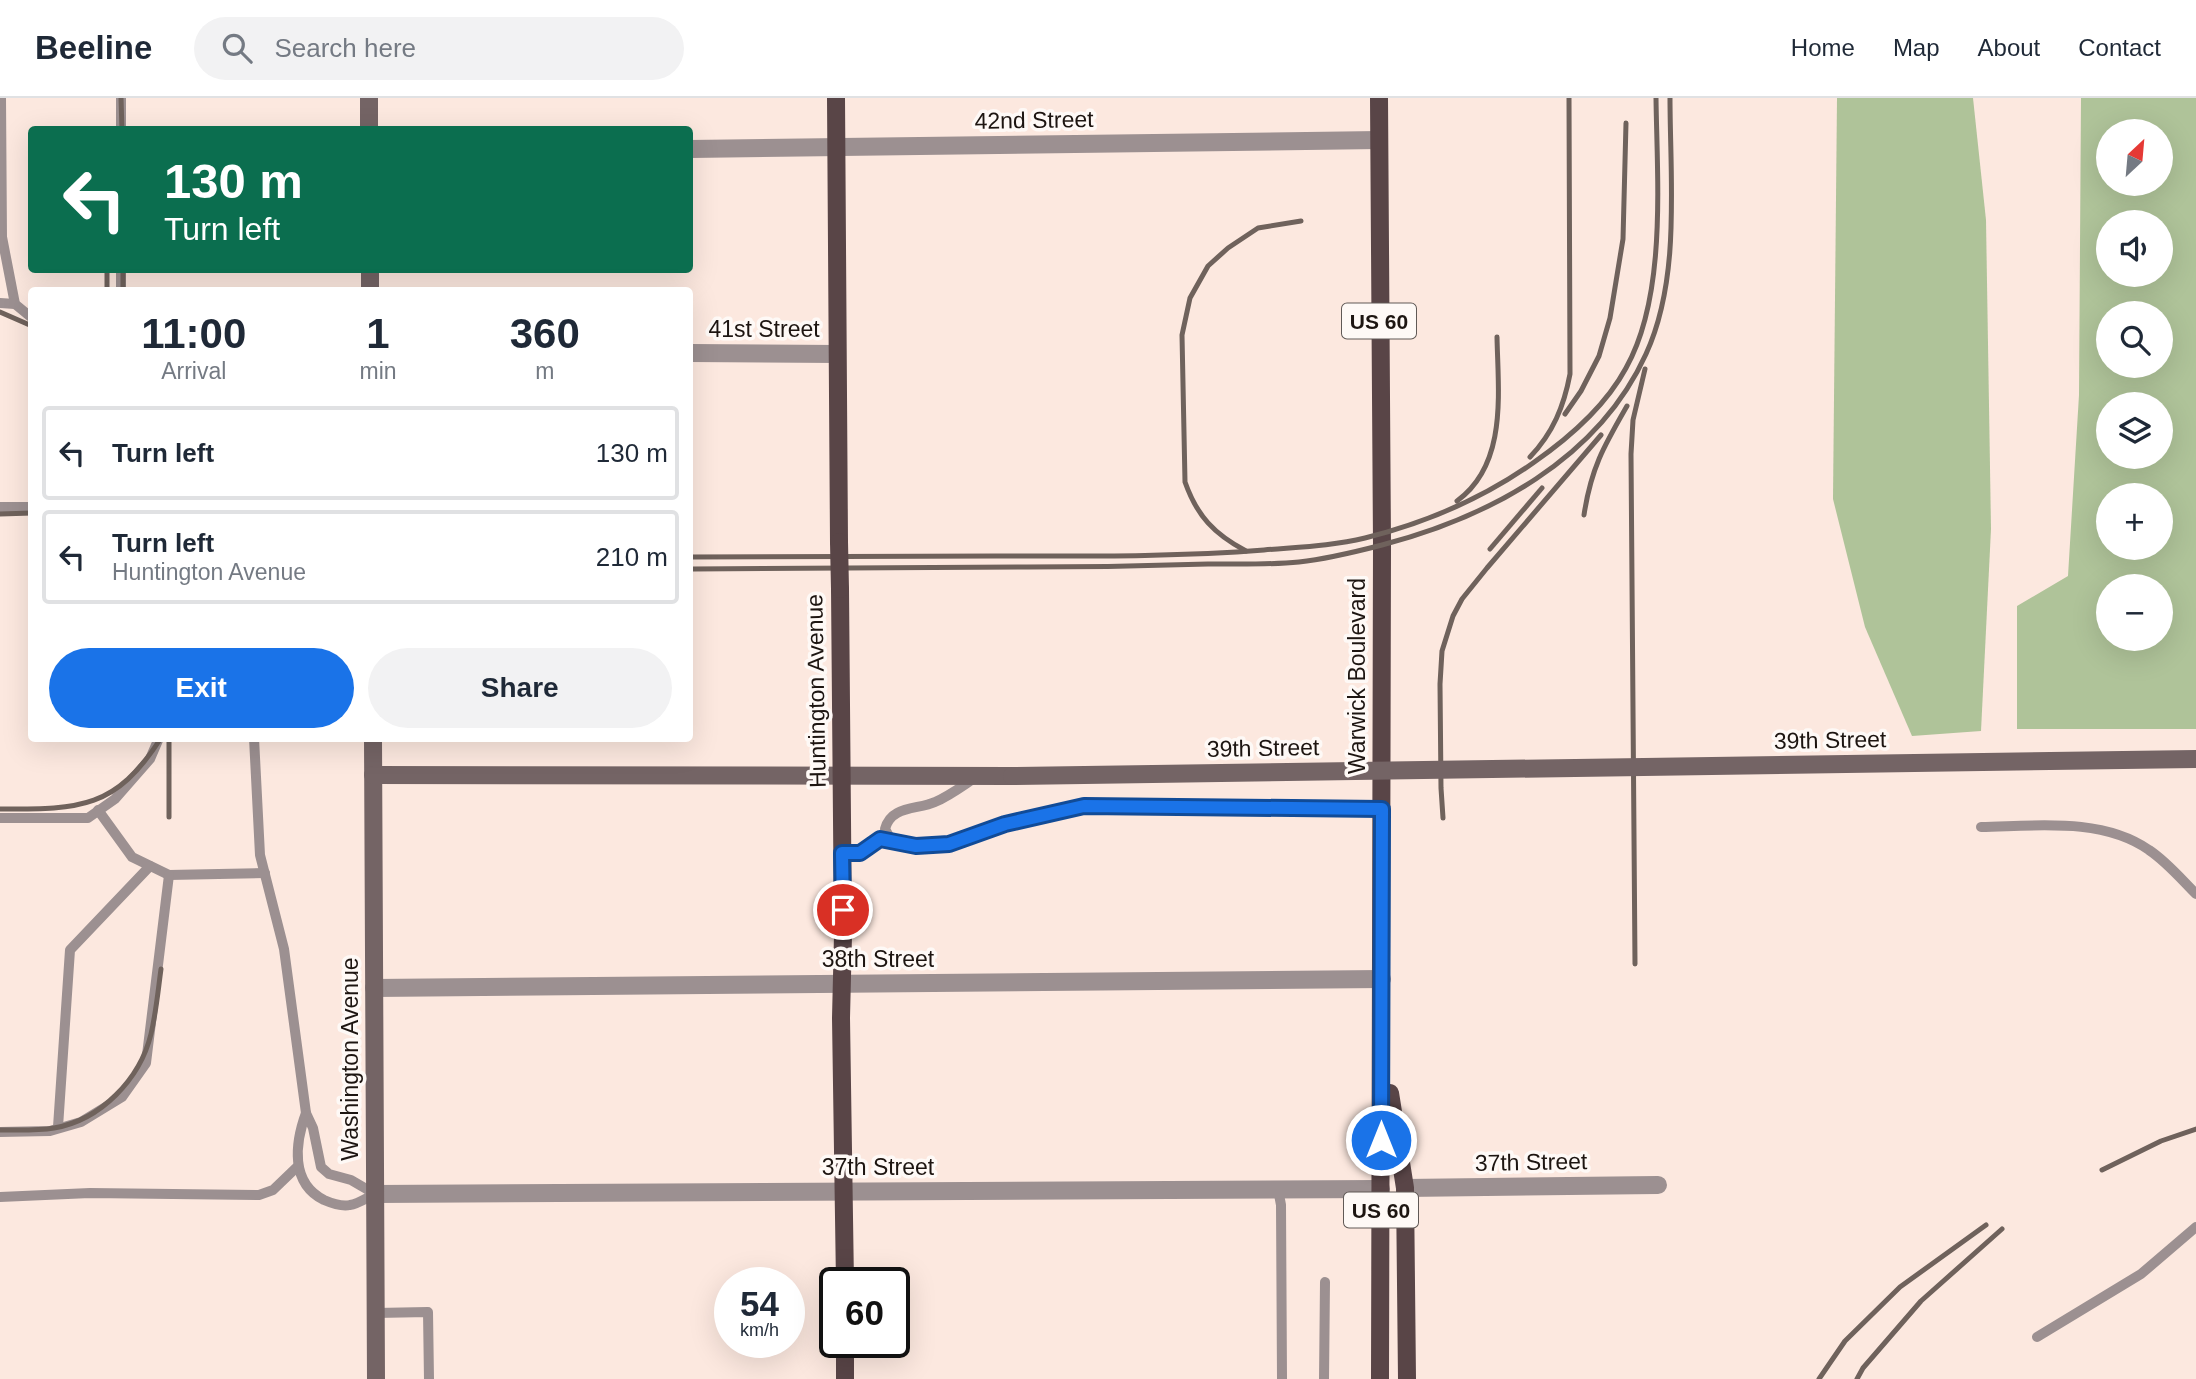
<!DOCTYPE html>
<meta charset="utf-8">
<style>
body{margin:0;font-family:Helvetica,sans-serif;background:#f2f2f3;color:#1f2937;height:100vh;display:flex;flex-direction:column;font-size:26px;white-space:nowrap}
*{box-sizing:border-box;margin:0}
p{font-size:23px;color:#747a83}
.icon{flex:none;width:38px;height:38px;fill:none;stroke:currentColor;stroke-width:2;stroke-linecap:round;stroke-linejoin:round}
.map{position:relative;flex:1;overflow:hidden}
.side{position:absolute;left:28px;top:189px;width:665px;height:455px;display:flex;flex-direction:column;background:#fff;border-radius:7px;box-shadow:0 7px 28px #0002}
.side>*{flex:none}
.guide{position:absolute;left:28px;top:28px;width:665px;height:147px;border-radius:7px;box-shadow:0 7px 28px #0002;background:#0b6e4f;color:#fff;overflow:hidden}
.needle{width:46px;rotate:26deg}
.controls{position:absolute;left:2096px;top:21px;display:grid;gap:14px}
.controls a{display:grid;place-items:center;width:77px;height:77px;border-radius:50%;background:#fff;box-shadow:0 7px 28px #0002;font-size:35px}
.speed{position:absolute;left:714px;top:1169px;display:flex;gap:14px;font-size:35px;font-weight:700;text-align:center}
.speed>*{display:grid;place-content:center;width:91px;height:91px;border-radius:50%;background:#fff;box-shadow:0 7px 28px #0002;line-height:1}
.speed small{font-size:18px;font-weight:400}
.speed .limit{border:4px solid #111;border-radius:10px;background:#fff;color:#111}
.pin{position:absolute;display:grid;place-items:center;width:60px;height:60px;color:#fff;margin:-30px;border:4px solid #fff;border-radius:50%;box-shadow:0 2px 7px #0007}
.me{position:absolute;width:77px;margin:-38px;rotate:0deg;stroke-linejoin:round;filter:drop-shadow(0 0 5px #0008)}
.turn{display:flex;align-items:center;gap:24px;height:147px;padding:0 21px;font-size:32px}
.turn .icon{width:91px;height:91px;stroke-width:2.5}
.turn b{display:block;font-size:49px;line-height:60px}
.eta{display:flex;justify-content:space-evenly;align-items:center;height:119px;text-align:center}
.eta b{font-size:42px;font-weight:800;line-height:49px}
.primary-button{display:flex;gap:14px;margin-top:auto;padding:14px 21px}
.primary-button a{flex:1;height:80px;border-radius:42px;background:#1a73e8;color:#fff;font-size:28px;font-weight:800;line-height:80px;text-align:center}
.primary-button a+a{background:#f2f2f3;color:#1f2937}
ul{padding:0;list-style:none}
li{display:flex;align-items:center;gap:21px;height:94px;margin:0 14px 10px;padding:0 7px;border:4px solid #e0e1e3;border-radius:7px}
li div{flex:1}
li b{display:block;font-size:26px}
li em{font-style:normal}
header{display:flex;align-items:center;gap:42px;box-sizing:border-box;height:98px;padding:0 35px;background:#fff;border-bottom:2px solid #e0e1e3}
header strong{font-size:33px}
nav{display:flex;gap:38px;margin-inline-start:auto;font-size:24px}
.search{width:490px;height:63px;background:#f2f2f3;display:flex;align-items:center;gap:18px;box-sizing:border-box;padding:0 24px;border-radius:38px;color:#747a83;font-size:26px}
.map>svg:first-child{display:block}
.green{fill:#afc399;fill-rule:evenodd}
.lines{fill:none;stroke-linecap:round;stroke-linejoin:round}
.lane{stroke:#9c9091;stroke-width:10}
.street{stroke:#9c9091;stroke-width:18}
.secondary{stroke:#746465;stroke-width:18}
.primary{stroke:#594547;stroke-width:18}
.rail{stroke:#6f625c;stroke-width:5}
.secondary-bridge{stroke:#746465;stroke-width:18}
.primary-bridge{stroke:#594547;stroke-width:18}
.route-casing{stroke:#114b97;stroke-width:18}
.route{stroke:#1a73e8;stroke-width:12}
.labels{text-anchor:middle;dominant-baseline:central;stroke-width:7;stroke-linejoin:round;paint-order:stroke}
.shield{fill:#fef9f6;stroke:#605956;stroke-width:2}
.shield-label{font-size:21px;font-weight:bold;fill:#1d1511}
.street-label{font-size:23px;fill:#1d1511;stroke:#fef9f6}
</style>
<header>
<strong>Beeline</strong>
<div class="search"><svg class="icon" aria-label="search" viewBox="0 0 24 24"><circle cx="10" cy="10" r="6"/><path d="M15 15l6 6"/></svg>Search here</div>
<nav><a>Home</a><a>Map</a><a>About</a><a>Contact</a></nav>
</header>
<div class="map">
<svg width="2196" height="1281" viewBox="0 0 2196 1281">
<rect width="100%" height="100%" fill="#fce8df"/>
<g class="green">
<polygon points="1837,0 1973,0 1986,122 1991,431 1981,633 1912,638 1865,529 1833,401"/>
<path d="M 2081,0 L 2196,0 L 2196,631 L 2017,631 L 2017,508 L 2068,478 L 2079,297 ZM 2109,33 L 2161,33 L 2161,86 L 2109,86 ZM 2109,124 L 2161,124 L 2161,177 L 2109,177 ZM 2109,215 L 2161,215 L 2161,268 L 2109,268 ZM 2109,306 L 2161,306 L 2161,359 L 2109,359 ZM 2109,397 L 2161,397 L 2161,450 L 2109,450 ZM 2109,488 L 2161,488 L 2161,541 L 2109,541 Z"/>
</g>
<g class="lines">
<g class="lane">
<polyline points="1,0 2,139 15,206 32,220"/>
<polyline points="121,0 121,32"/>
<polyline points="121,192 121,172"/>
<polyline points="0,205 15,206"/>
<polyline points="0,409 32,409"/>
<polyline points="254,640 260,757 284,851 306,1015"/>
<polyline points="98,712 132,759 169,777 265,775"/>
<polyline points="0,720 88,720 115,701 150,661 159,640"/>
<path d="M 1981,729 C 2035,728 2102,719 2149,752 C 2167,764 2181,781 2196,796"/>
<path d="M 891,742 L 885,731 C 891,707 918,712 935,704 C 949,698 961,689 973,681"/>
<polyline points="842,755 860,755 880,741 916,748 949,746 1005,726 1084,708 1382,711"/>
<path d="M 306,1015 L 313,1030 L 321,1069 L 329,1076 L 351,1082 L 375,1096 C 368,1099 358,1106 350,1107 C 342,1109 331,1105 324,1102 C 290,1085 295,1045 306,1015 Z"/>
<polyline points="58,1029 70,852 150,768"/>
<polyline points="0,1034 50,1033 81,1024 122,999 146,965 169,777"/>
<polyline points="1278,1091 1281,1107 1282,1281"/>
<polyline points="0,1099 90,1095 259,1097 273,1092 298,1068"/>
<polyline points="376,1215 428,1214 429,1281"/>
<polyline points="2037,1239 2141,1176 2196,1129"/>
<polyline points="1324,1281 1325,1184"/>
</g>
<g class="street">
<polyline points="690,51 1379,42"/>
<polyline points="690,255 837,256"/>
<polyline points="374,890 1382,881"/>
<polyline points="1405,1090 1658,1087"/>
<polyline points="375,1096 1381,1091"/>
</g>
<g class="secondary">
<polyline points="369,0 369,32"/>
<polyline points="370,172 370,192"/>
<polyline points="373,640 376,1281"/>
<polyline points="373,677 1012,678"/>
</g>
<g class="primary">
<polyline points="836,0 839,444"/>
<polyline points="1379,0 1382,447 1380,1281"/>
<polyline points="840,491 843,837 841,920 845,1185"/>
<polyline points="1390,995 1405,1090 1407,1281"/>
<polyline points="845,1281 845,1244"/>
</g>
<g class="rail">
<polyline points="121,0 122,32"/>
<polyline points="123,172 123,192"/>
<polyline points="107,192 107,172"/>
<polyline points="0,214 32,228"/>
<polyline points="1565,316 1581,293 1599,258 1610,220 1623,141 1626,25"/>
<path d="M 1530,359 C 1553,335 1564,308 1570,276 L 1569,0"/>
<path d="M 1457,403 C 1508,366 1498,294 1497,239"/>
<polyline points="0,416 32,415"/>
<path d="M 1584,417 C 1591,370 1604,348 1627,308"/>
<polyline points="1490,451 1542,390"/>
<path d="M 1246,453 C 1214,436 1197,418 1185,384 L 1182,237 L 1190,200 L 1208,168 L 1228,150 L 1258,130 L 1301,123"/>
<path d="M 690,459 C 792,459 894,458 996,458 C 1085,458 1175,459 1264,452 C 1298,449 1332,448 1365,440 C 1425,425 1482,401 1533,365 C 1569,340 1605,309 1626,270 C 1667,197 1657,82 1656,0"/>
<path d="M 690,471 C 802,470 914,470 1027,469 C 1087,469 1148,468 1208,466 C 1238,466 1269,467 1299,464 C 1327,461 1355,454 1382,447 C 1489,419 1598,362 1646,256 C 1681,180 1670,82 1670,0"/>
<polyline points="169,640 169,719"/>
<path d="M 0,711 C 79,711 115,712 161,640"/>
<polyline points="1443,720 1441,690 1440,586 1442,553 1453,518 1462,501 1487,470 1601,337"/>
<polyline points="1635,866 1631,356 1633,322 1645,271"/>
<path d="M 0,1032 C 18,1032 36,1033 54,1030 C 101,1022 140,981 151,936 C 156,915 158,893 161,871"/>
<polyline points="2102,1072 2161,1043 2196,1031"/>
<polyline points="1819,1281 1845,1243 1900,1189 1986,1127"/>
<polyline points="1857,1281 1863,1270 1921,1203 2002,1131"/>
</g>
<polyline class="secondary-bridge" points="1012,678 2196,661"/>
<polyline class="primary-bridge" points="839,444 840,491"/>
</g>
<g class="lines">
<defs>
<polyline id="route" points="843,812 842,755 860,755 880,741 916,748 949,746 1005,726 1084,708 1382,711 1381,1042"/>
</defs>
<use href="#route" class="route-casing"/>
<use href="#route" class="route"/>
</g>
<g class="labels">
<g class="shield">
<rect x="1342" y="205.5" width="74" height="35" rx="5"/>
<rect x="1344" y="1094.5" width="74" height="35" rx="5"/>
</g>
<g class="shield-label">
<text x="1379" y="223">US 60</text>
<text x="1381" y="1112">US 60</text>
</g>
<g class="street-label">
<text transform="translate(1034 22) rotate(-1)">42nd Street</text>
<text x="764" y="231">41st Street</text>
<text transform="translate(1357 578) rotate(-90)">Warwick Boulevard</text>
<text transform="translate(816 593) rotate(-91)">Huntington Avenue</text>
<text transform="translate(1830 642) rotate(-1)">39th Street</text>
<text transform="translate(1263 650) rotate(-1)">39th Street</text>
<text x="878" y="861">38th Street</text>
<text transform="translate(350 961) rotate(-90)">Washington Avenue</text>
<text transform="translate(1531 1064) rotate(-1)">37th Street</text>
<text x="878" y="1069">37th Street</text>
</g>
</g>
</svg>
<div class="controls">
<a><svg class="needle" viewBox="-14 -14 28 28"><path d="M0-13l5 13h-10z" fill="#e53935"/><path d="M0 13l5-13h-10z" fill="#747a83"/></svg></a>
<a><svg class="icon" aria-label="sound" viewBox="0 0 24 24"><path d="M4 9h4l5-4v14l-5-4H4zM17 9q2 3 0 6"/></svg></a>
<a><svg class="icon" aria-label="search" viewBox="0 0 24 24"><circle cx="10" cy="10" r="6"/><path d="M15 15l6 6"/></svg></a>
<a><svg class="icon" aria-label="layers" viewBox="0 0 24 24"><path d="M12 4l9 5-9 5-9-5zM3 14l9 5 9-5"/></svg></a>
<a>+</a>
<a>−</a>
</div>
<div class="speed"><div>54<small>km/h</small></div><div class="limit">60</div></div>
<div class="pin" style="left:843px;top:812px;background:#d93025"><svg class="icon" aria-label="arrive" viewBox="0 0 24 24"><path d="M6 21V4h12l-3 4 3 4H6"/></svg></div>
<svg class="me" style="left:1381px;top:1042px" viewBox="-20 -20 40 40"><circle r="17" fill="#1a73e8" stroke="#fff" stroke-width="3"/><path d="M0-11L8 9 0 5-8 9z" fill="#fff"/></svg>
<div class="guide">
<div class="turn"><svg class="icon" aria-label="left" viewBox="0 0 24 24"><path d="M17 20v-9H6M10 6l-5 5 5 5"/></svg><div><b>130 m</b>Turn left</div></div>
</div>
<section class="side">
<div class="eta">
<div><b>11:00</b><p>Arrival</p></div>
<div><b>1</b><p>min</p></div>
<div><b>360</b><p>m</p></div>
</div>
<ul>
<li><svg class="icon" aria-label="left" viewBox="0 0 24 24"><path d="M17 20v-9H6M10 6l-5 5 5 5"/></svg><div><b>Turn left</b></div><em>130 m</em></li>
<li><svg class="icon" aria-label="left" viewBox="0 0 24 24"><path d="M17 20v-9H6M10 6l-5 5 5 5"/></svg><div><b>Turn left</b><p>Huntington Avenue</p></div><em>210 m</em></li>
</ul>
<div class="primary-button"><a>Exit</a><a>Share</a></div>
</section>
</div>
